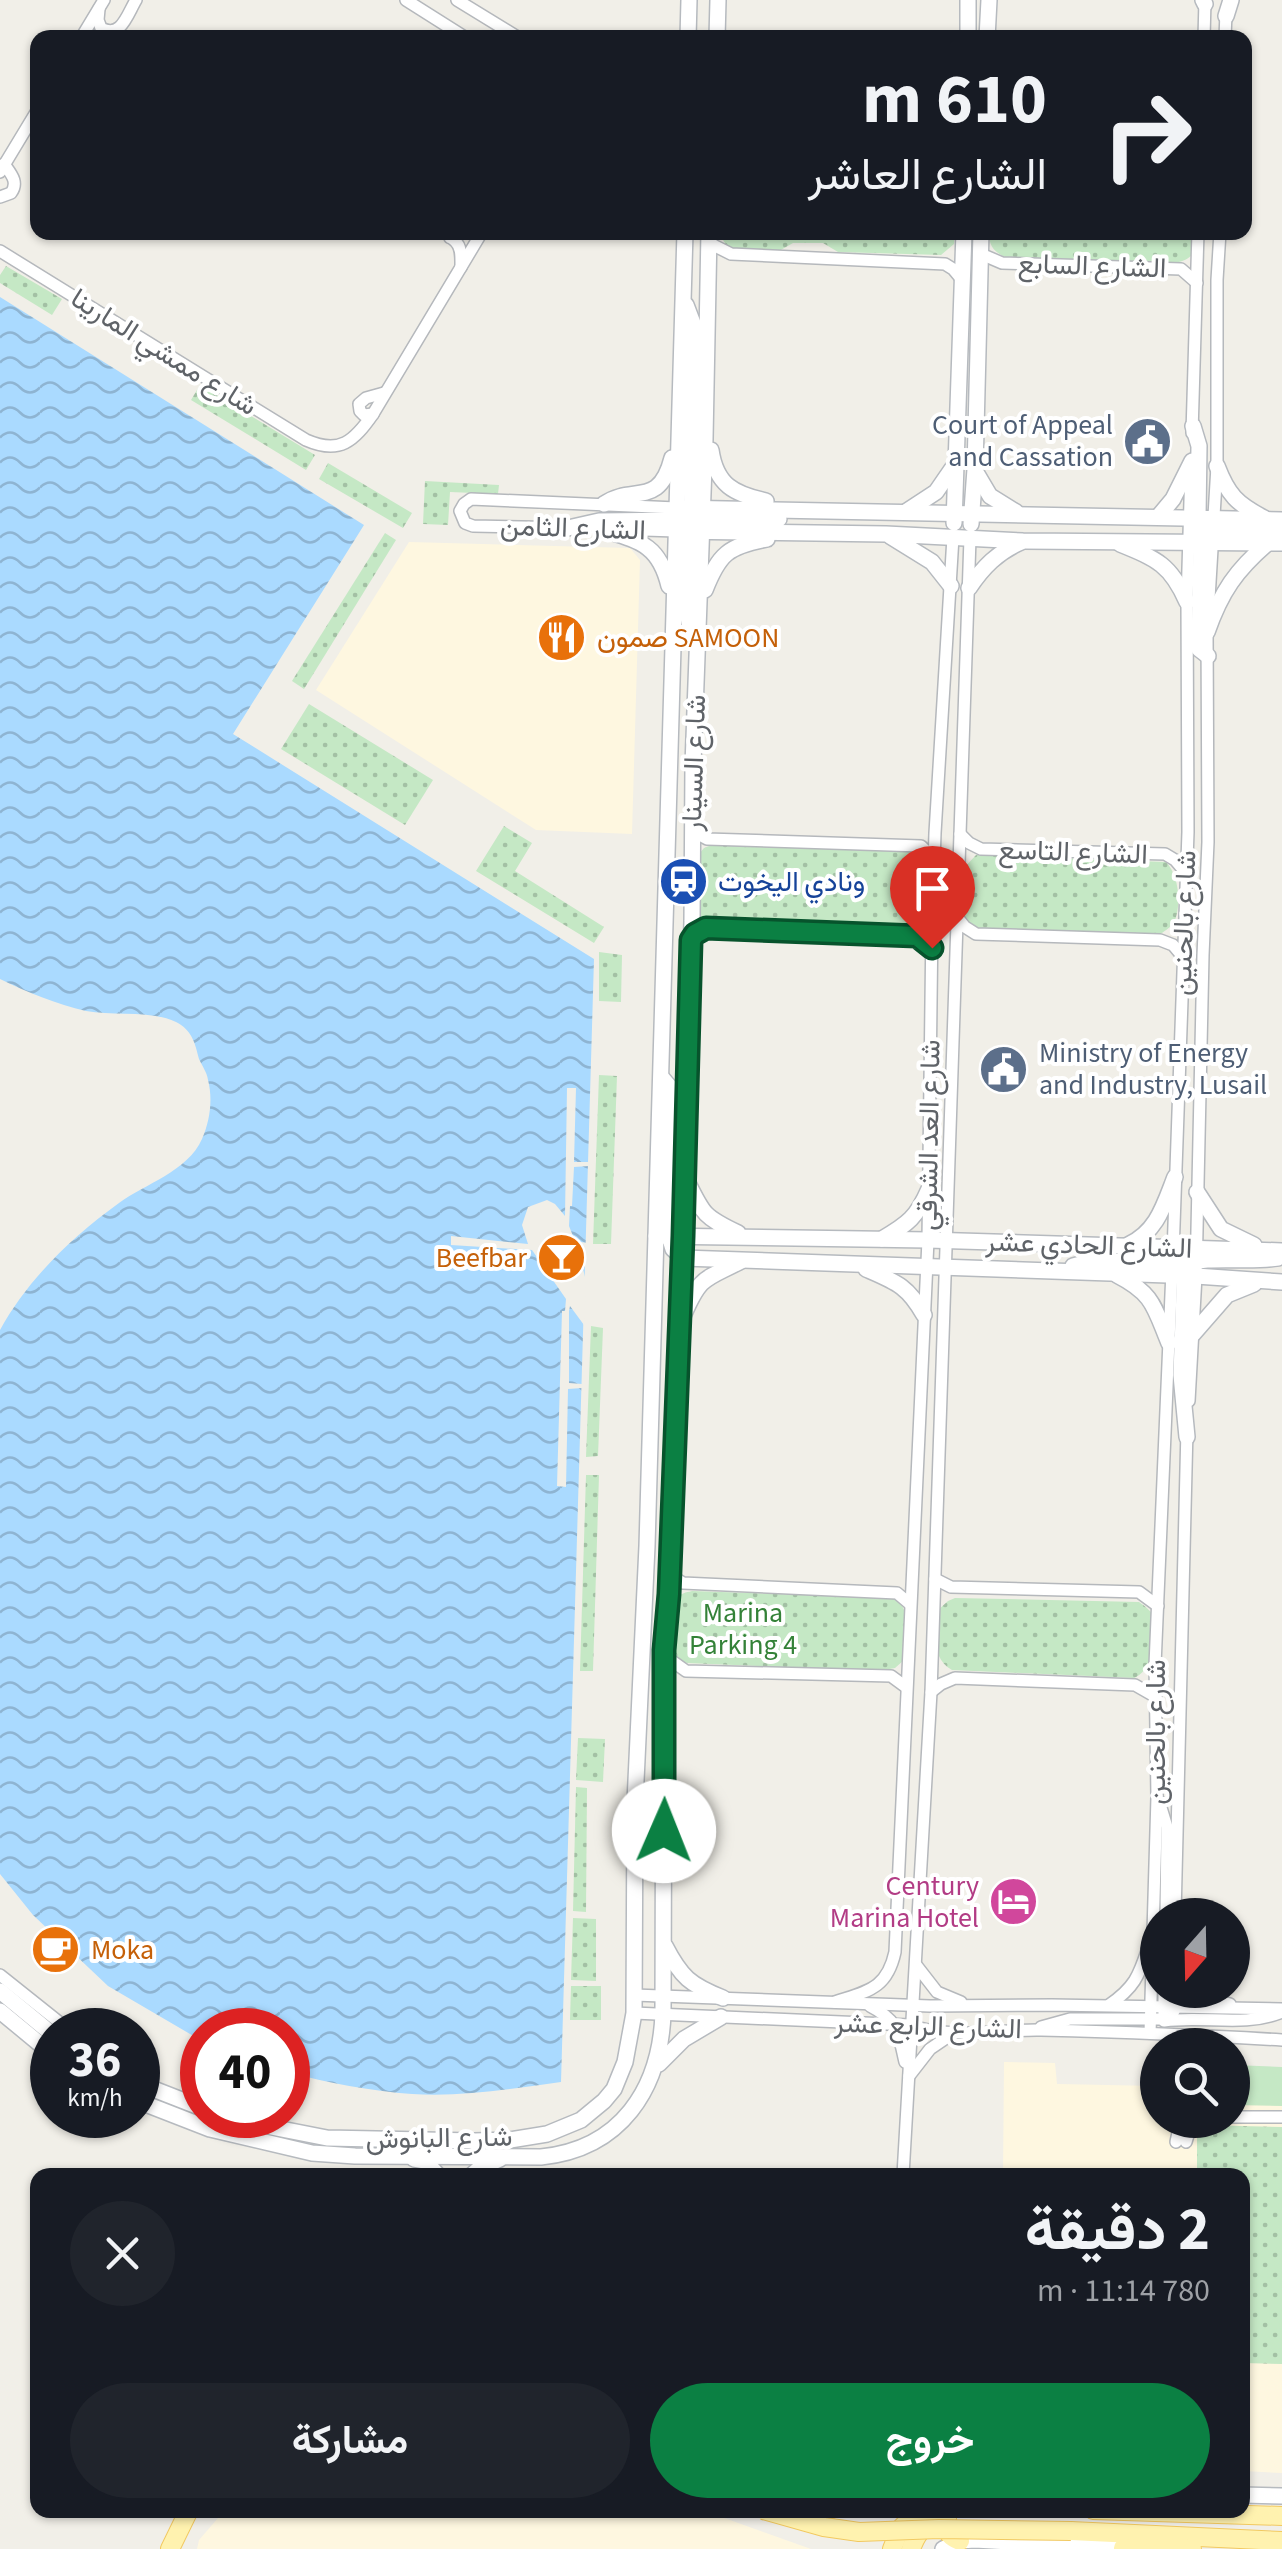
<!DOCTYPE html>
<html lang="ar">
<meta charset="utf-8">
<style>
body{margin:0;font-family:"Source Sans 3",Vazirmatn,sans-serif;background:#20242c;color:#f1f3f6;direction:rtl;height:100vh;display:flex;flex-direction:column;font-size:38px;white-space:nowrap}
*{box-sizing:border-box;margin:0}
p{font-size:32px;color:#9ea1a6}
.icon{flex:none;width:55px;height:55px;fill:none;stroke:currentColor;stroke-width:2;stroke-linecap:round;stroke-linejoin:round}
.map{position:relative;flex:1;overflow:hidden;direction:ltr}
.details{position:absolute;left:30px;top:2168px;width:1220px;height:350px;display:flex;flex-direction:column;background:#171b24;border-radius:20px;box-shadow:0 2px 8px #0004;direction:rtl}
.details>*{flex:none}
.banner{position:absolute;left:30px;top:30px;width:1222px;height:210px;border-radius:20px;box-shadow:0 2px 8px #0004;direction:rtl;background:#171b24;color:#f1f3f6;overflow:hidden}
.needle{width:65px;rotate:200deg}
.buttons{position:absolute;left:1140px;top:1898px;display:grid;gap:20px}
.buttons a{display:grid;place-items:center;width:110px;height:110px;border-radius:50%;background:#171b24;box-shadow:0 2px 8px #0004;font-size:50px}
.speed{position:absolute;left:30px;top:2008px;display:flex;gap:20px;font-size:50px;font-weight:700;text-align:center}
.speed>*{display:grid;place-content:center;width:130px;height:130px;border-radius:50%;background:#171b24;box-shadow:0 2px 8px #0004;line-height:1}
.speed small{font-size:25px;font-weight:400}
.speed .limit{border:15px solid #d22;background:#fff;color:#111}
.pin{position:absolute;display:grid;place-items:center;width:85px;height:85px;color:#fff;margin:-102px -42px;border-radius:50% 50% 50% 0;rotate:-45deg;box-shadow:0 0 10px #0007}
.pin .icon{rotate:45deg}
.me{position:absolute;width:110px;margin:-55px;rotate:1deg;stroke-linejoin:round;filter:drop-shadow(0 0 8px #0008)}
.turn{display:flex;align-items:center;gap:35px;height:210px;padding:0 40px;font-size:45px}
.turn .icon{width:130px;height:130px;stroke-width:2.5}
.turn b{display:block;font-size:70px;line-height:85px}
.round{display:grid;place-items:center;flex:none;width:105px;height:105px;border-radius:52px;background:#20242c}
.summary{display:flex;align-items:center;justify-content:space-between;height:170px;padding:0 40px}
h1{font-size:60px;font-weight:700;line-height:75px}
.button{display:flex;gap:20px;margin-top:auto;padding:20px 40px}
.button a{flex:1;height:115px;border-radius:60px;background:#0b8043;color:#fff;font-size:40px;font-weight:700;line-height:115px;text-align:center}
.button a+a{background:#20242c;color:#f1f3f6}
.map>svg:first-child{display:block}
.commercial{fill:#fef7e0}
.grass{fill:#c5e8c5}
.garden{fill:url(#garden-dots)}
.water{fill:url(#water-waves)}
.pier{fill:#f1efe8}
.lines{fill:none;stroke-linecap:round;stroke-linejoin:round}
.street-casing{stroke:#b5b8bc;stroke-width:14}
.secondary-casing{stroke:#b6babf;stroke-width:18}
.primary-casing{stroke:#f2c960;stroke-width:20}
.street{stroke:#fff;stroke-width:11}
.secondary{stroke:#fff;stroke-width:15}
.primary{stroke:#fff2af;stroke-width:18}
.primary-bridge-casing{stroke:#f2c960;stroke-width:20;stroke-linecap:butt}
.primary-bridge{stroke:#fff2af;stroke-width:18}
.route-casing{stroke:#07532c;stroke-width:25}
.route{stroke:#0b8043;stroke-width:18}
.labels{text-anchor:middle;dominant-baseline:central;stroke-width:8;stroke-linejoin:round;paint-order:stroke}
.street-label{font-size:28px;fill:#5f6368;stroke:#fff}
.service-label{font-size:28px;fill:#4e5e75;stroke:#fff;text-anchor:end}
.food-label{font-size:28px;fill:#c56008;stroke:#fff;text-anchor:start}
.transit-label{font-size:28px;fill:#164399;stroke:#fff;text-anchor:start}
.park-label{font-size:28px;fill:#348238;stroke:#fff}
.hotel-label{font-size:28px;fill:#b23c85;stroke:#fff;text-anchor:end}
</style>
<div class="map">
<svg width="1282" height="2549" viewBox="0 0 1282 2549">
<defs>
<pattern id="garden-dots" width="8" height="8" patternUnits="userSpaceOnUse" patternTransform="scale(2.5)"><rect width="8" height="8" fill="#c5e8c5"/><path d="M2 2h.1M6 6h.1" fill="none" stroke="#a3c0a4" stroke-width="1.8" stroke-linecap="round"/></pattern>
<pattern id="water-waves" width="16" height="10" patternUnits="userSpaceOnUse" patternTransform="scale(2.5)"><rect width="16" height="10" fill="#aadaff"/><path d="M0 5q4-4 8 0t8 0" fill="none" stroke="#8eb4d2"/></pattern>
</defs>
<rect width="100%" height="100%" fill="#f1efe8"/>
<g class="commercial">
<polygon points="409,542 630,548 640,560 632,834 536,830 316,690"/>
<polygon points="1004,2062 1055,2063 1057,2084 1157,2086 1158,2120 1232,2120 1233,2088 1282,2088 1282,2473 1243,2471 1242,2175 1003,2175"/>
<polygon points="225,2510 702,2510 811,2549 197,2549 199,2540"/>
</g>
<polygon class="grass" points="1233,2065 1282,2067 1282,2106 1233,2105"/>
<g class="garden">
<polygon points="718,232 955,233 954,244 941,255 838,252 823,243 793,243 779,251 728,248"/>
<path d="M 989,232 L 1195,233 C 1195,252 1195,259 1174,263 L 1005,257 C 993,251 989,246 989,232 Z"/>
<polygon points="6,266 62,299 52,315 0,283 0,275"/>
<polygon points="200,385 315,455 306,470 191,400"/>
<polygon points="328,463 412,513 403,528 319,479"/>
<polygon points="425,481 499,485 498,494 450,492 448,525 423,524"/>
<polygon points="385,533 396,540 304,689 292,681"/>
<polygon points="309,704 433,780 405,825 281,749"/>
<polygon points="504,826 532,843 515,871 604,927 594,943 476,871"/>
<path d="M 714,844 L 908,850 C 913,852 919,853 923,858 C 931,866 931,907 926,917 C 922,925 913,928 905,930 L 723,924 L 704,920 L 694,908 L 698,855 L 704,848 Z"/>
<path d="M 976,855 L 1166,862 C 1178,874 1181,900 1176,917 C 1174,926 1166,930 1159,935 L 979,930 L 969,925 L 961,917 L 962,870 Z"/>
<polygon points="599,952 622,955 621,1002 599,1001"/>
<polygon points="599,1075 617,1076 611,1244 593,1244"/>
<polygon points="591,1326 603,1328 598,1456 586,1457"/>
<polygon points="586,1475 599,1475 593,1671 580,1671"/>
<path d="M 692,1591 L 895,1598 C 914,1613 905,1639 903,1661 L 895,1668 L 878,1671 L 687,1663 L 679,1660 C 671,1646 668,1613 677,1599 C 682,1592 685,1593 692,1591 Z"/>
<path d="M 955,1598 L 1139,1602 C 1146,1607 1153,1612 1155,1620 C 1161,1640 1153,1669 1134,1678 L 952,1670 C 930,1657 937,1635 937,1611 L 948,1601 Z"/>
<polygon points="578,1738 605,1739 603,1782 576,1780"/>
<polygon points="576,1787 587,1788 586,1912 573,1911"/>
<polygon points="573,1918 596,1919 596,1981 571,1980"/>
<polygon points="571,1986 601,1986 601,2020 570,2020"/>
<polygon points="1197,2125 1282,2127 1282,2364 1243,2363 1242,2175 1197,2175"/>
</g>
<path class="water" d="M 0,297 L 364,525 L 233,734 L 594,959 L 561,2082 C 512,2089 461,2097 412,2094 C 370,2091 328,2083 288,2072 L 288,2030 L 202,2030 L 202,2041 L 108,1986 L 33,1915 L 0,1874 L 0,1330 C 28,1279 72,1237 119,1203 C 145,1184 188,1171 202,1139 C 210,1121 213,1099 208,1080 C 207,1072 202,1066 199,1059 C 195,1043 192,1030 176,1022 C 151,1010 113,1016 86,1011 C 57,1004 26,992 0,979 Z"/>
<polygon class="pier" points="567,1088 576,1088 574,1162 589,1162 589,1166 574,1167 572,1206 570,1206 569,1226 575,1241 587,1243 587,1259 581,1261 586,1281 584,1325 570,1306 569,1311 569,1383 582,1384 582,1388 568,1389 566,1487 557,1486 562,1311 565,1311 566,1299 532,1250 451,1245 451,1236 528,1244 522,1225 528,1207 547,1200 555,1204 565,1216"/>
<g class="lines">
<defs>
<g id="street">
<polyline points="406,0 466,38"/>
<polyline points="457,0 519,38"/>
<path d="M 99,9 L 98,20 L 101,28 C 121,39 127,15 136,0"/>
<polyline points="81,38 104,0"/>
<polyline points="1204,38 1205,0"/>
<polyline points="1225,38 1226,12"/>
<polyline points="0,172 38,109"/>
<path d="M 0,197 L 11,193 C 19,182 11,174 4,164"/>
<path d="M 448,232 C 452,242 447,234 455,241 C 462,247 461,258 461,267"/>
<polyline points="709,243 731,254 945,264 953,269 963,281"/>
<path d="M 0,251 L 306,440 C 340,455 354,441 373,414 L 482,232"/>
<polyline points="981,254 1002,263 1181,269 1197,283"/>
<polyline points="373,414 364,415 360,411 359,404 366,398 384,393"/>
<polyline points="1192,433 1198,232"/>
<polyline points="575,528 473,526 465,523 460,511 464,504 471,499 676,508"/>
<polyline points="613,529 676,531"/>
<polyline points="692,831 707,839 921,846 934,858"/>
<polyline points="960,834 969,843 981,849 1165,854 1175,860 1186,873"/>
<polyline points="957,917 965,927 976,934 1160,940 1173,945 1183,957"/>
<polyline points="692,921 706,928 917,936 931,948"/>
<polyline points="1173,1253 1188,832 1187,602 1191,467"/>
<polyline points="1189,1401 1196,1276 1203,955 1208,842 1207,632 1217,466 1217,280 1220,232"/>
<polyline points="670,1575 683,1583 897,1593 910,1604"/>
<polyline points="935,1579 951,1587 1139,1592 1158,1606"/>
<polyline points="664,1650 672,1661 686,1671 891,1676 906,1687"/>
<polyline points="931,1692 941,1684 955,1678 1135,1685 1156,1697"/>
<polyline points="1159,1801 1167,1827 1166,1915"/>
<polyline points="1175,1915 1187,1429"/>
<polyline points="916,1965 937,1992 961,2002"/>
<polyline points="0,1975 69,2030"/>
<polyline points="1200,1990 1215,2000 1230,2004"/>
<polyline points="634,1995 930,2006 1052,2005 1282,2009"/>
<path d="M 835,2002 C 868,1991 887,1989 895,1952 L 928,1240 L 932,923 L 935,833 L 953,537"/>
<path d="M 1109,2005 C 1134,1988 1139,1976 1148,1948"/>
<path d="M 870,2006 C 899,2021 898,2032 905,2062"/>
<path d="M 634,2013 L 910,2025 C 950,2040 999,2029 1041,2030 C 1122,2032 1202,2035 1282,2040"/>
<polyline points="1164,2014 1164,1990"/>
<path d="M 1164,2021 C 1204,2015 1243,2028 1282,2012"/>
<polyline points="1041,2027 1070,2019 1160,2019 1173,2013 1176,2007"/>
<polyline points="1150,2033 1157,1797 1155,1665 1172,1271"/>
<polyline points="909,2076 930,2049 952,2034"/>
<polyline points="1232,2117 1282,2117"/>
<polyline points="1176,2142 1179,2128 1185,2120"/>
<polyline points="1186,2142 1189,2132 1199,2120"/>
<polyline points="903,2175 931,1692 970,538"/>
</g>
<g id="secondary">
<polyline points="1203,0 1205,4"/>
<polyline points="1226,16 1231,0"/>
<polyline points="688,38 689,0"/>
<polyline points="717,38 718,0"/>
<polyline points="968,38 968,0"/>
<polyline points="987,38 989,0"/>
<polyline points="686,305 694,326 691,457 692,515"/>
<polyline points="1193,426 1199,446 1198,518 1201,526"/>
<path d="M 711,450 C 716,485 734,494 766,501"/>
<path d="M 1217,466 C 1228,495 1237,504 1264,518"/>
<polyline points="977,474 990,496 1016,512"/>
<path d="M 604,504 C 633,484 659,509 672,458"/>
<polyline points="676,508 1282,520"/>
<polyline points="907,511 936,492 956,463"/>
<polyline points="1158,517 1173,499 1192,461"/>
<polyline points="697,520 779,519"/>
<path d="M 687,523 C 696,561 678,606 695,643"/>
<polyline points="954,523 964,232"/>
<polyline points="971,524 975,469 981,232"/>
<polyline points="568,528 599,521 684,520"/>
<path d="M 601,529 C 639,541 659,544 669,586"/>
<polyline points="676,531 886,534 1023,541 1282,543"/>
<polyline points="1199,535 1201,541 1199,649 1208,656"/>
<polyline points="890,536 932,562 951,586"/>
<polyline points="1193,539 1204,531 1214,530 1282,532"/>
<path d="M 1120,544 C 1157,559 1171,565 1187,602"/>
<path d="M 969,588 C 983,567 998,552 1021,542"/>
<path d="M 705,590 C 719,554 728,546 767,539"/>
<path d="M 1207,632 C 1221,592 1236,570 1269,542"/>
<polyline points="662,1078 674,1092 669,1236 673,1249 683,1258"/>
<path d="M 687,1181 C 703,1214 704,1217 738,1233"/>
<polyline points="1197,1192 1221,1229 1254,1245"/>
<polyline points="656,1236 928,1240 1282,1251"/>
<path d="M 882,1239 C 908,1224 917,1217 929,1189"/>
<path d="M 1128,1245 C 1157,1232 1164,1205 1175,1177"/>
<polyline points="1173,1249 1180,1254 1185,1263 1181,1375 1187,1437"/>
<polyline points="683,1258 1196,1276 1282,1282"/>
<path d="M 1182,1265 C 1207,1255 1249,1263 1278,1258"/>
<polyline points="1073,1266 1092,1261 1179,1262 1189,1259"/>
<path d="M 866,1269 C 896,1282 908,1286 924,1315"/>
<path d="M 1117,1275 C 1154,1294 1154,1307 1169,1343"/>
<path d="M 684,1314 C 701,1275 705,1280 741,1261"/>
<polyline points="1193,1334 1227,1295 1254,1284"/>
<path d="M 665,1946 C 681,1977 690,1985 723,1998"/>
<polyline points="0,1991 52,2034"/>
<polyline points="0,2011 52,2054"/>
<polyline points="659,2064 684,2039 721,2017"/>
<polyline points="138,2083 202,2108"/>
<path d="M 138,2101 L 210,2129 L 312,2153 L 355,2156 L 541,2157 C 621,2149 660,2089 663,2014 L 664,1650 L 669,1595 L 683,1236 L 692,921 L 693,765 L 705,439 L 709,232"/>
<polyline points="225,2115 266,2126 327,2138 474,2141 510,2140 547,2134 581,2120 604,2101 614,2089 625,2062 634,2013 635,1802 647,1546 685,232"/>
<polyline points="414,2159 425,2161 438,2175"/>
<polyline points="472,2175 480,2168 500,2159"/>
<polyline points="1242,2495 1282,2496"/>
<polyline points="943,2549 960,2541 975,2540 1131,2549"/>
</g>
<g id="primary">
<polyline points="804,2510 818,2512 830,2510"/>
<polyline points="1093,2510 1282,2516"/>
<path d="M 947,2518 C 943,2529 949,2537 960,2541"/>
<polyline points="1071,2531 1282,2541"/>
<polyline points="1123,2548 1192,2549"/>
<polyline points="170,2549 189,2510"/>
<polyline points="892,2549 900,2529 919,2510"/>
<path d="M 911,2549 C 917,2532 928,2519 944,2510"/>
</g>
</defs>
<use href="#street" class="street-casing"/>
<use href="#secondary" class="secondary-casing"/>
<use href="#primary" class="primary-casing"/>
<use href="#street" class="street"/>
<use href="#secondary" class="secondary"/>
<use href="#primary" class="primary"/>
<defs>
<polyline id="primary-bridge" points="763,2510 824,2527 859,2532 939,2529 1071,2531"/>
</defs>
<use href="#primary-bridge" class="primary-bridge-casing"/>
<use href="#primary-bridge" class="primary-bridge"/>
</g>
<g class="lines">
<defs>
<polyline id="route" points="664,1831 664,1650 669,1594 683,1236 691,940 695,934 706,928 917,936 932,948"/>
</defs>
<use href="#route" class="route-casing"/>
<use href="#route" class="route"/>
</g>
<defs>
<symbol id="civic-disc" viewBox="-11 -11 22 22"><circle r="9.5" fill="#5c6f8a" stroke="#fff"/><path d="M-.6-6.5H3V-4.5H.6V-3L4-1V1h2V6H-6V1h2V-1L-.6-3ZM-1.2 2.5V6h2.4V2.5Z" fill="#fff"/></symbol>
<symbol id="restaurant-disc" viewBox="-11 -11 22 22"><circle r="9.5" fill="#e8710a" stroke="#fff"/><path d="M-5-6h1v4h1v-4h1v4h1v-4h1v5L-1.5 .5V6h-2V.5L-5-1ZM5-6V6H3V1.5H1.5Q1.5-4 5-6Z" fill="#fff"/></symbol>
<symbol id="station-disc" viewBox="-11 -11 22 22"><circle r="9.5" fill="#1a4fb4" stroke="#fff"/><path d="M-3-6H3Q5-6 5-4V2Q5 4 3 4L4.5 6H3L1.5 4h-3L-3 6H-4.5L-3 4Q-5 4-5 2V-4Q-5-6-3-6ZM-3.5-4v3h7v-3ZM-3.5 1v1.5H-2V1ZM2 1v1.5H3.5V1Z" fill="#fff"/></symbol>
<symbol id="bar-disc" viewBox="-11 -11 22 22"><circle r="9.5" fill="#e8710a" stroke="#fff"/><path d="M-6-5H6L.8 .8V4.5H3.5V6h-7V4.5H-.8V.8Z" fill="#fff"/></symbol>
<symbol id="hotel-disc" viewBox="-11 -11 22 22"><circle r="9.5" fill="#d1479c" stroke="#fff"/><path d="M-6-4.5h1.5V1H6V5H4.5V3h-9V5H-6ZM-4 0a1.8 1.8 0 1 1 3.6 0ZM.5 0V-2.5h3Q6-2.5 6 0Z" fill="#fff"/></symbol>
<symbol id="cafe-disc" viewBox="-11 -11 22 22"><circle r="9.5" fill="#e8710a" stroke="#fff"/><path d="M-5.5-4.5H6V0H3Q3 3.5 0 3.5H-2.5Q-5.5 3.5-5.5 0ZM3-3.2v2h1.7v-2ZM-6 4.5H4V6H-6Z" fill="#fff"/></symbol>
</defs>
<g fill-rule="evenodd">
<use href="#civic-disc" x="1120" y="414" width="55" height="55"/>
<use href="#restaurant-disc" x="534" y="610" width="55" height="55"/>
<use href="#station-disc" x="656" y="854" width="55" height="55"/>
<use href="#civic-disc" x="976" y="1042" width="55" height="55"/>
<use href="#bar-disc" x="534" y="1230" width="55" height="55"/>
<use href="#hotel-disc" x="986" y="1874" width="55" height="55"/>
<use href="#cafe-disc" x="28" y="1922" width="55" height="55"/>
</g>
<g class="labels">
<g class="street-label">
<text transform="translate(1092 266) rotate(2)">الشارع السابع</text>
<text transform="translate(164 352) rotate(32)">شارع ممشي المارينا</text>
<text transform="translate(573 528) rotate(2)">الشارع الثامن</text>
<text transform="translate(694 763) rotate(-88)">شارع السينار</text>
<text transform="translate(1073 852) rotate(2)">الشارع التاسع</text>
<text transform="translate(1184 923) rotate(-88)">شارع بالحنين</text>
<text transform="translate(929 1135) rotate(-89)">شارع العد الشرقي</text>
<text transform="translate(1089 1245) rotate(2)">الشارع الحادي عشر</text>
<text transform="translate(1156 1732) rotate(-90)">شارع بالحنين</text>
<text transform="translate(928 2026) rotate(2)">الشارع الرابع عشر</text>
<text transform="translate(439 2138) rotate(-1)">شارع البانوش</text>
</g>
<g class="service-label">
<text x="1113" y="425">Court of Appeal<tspan x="1113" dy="32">and Cassation</tspan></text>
<text x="1039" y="1053" text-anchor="start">Ministry of Energy<tspan x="1039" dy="32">and Industry, Lusail</tspan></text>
</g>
<g class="food-label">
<text x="597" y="638">صمون SAMOON</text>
<text x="527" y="1258" text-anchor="end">Beefbar</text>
<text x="91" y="1950">Moka</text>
</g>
<g class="transit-label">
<text x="718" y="882">ونادي اليخوت</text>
</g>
<g class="park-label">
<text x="743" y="1613">Marina<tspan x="743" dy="32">Parking 4</tspan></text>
</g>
<g class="hotel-label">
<text x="979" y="1886">Century<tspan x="979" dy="32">Marina Hotel</tspan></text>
</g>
</g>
</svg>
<div class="buttons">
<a><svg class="needle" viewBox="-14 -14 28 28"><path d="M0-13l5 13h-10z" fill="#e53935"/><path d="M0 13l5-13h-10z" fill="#9ea1a6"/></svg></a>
<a><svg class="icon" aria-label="search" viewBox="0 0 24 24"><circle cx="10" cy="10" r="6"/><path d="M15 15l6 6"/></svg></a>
</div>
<div class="speed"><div>36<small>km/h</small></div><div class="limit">40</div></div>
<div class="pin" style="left:932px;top:948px;background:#d93025"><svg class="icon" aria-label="arrive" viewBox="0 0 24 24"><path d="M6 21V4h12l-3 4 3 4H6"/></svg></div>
<svg class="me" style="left:664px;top:1831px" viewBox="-20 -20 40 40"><circle r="19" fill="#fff"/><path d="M0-13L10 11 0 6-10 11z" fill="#0b8043"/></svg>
<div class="banner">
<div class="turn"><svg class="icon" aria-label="right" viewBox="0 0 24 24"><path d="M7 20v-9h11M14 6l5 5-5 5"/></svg><div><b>610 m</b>الشارع العاشر</div></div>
</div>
<section class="details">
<div class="summary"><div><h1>2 دقيقة</h1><p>780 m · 11:14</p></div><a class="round"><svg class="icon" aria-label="close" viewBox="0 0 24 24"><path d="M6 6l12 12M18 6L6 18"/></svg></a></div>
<div class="button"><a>خروج</a><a>مشاركة</a></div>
</section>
</div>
